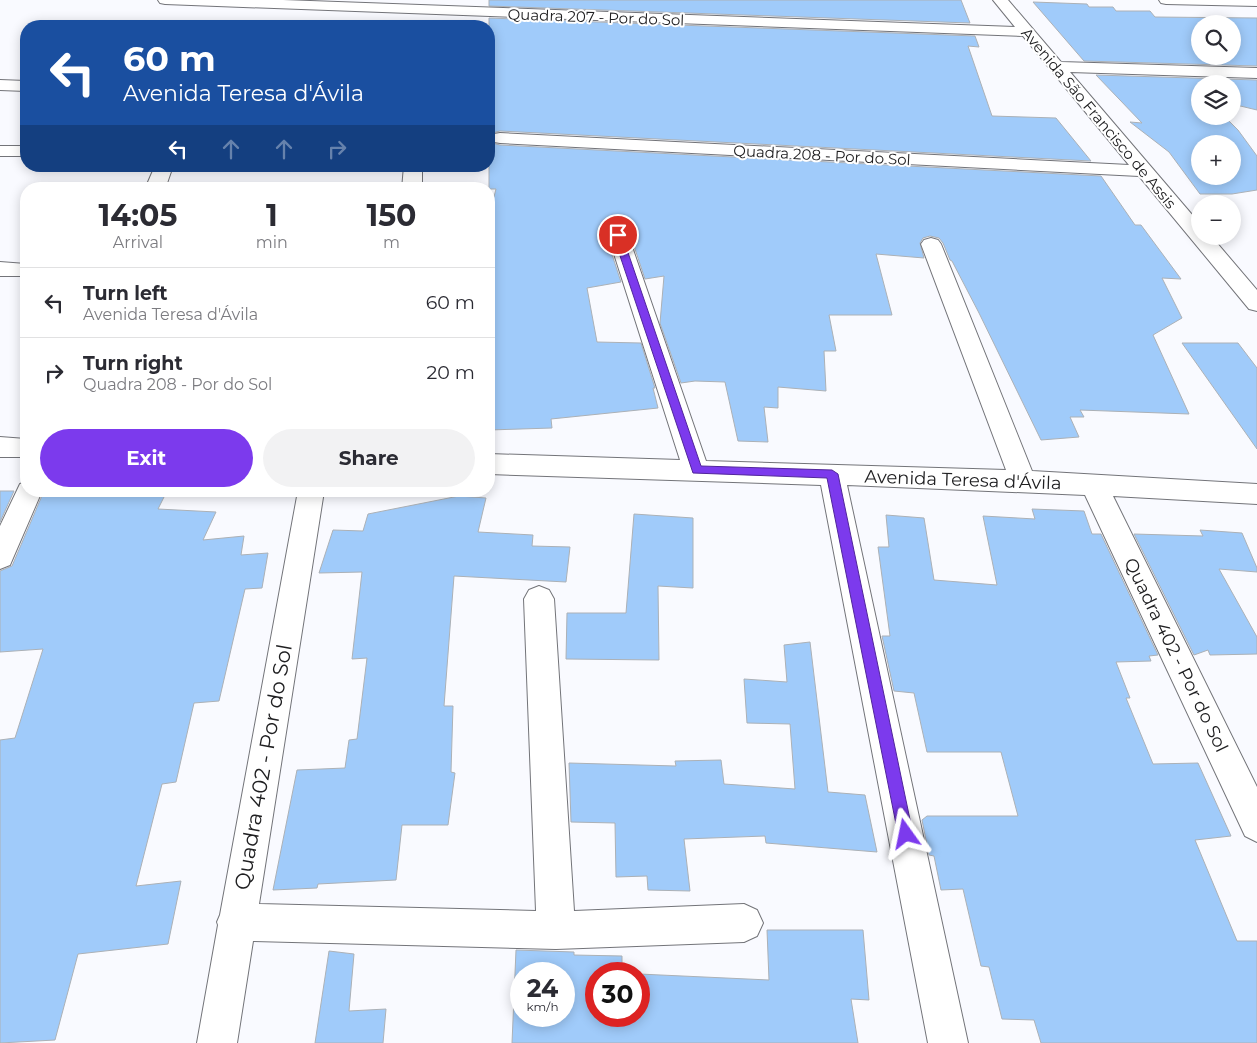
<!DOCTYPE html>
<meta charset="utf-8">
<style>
body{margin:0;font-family:Montserrat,sans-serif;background:#f2f2f3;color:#2b2b33;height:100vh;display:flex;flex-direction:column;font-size:19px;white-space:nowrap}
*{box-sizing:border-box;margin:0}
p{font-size:16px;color:#7c7c81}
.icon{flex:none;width:28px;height:28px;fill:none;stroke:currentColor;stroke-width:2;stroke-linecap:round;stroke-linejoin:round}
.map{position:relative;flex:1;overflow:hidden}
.details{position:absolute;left:20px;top:182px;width:475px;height:315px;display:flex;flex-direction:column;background:#fff;border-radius:20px;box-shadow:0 2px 12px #0003}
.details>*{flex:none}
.guide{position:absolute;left:20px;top:20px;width:475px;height:152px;border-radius:20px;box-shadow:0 2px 12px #0003;background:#1a4fa0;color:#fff;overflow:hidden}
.fabs{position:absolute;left:1191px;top:15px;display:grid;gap:10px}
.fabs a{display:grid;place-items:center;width:50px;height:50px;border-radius:50%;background:#fff;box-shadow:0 2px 12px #0003;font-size:25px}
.speed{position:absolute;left:510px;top:962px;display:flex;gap:10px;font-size:25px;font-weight:700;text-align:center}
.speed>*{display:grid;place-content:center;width:65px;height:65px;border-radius:50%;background:#fff;box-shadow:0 2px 12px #0003;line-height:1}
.speed small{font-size:12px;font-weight:400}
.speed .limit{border:8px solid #d22;background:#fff;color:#111}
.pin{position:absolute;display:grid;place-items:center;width:42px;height:42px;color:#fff;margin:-21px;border:2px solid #fff;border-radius:50%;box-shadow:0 1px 5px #0007}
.me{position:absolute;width:55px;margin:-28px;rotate:348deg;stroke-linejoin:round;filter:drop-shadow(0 0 4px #0008)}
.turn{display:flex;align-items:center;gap:18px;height:105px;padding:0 20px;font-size:22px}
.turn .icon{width:65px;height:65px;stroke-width:2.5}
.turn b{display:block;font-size:35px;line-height:42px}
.lanes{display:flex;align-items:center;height:48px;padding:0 20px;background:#0003;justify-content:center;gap:25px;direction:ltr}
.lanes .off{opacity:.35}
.eta{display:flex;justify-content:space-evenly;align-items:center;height:85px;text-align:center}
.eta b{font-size:30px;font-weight:700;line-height:35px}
.action{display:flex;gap:10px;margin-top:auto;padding:10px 20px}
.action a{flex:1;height:58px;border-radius:30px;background:#7c3aed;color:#fff;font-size:20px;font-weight:700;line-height:58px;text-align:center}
.action a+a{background:#f2f2f3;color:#2b2b33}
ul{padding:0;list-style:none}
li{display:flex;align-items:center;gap:15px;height:70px;padding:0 20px;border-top:1px solid #e1e1e2}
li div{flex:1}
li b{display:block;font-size:19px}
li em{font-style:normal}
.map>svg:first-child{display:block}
.building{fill:#a0cbfa;stroke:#acb1b6;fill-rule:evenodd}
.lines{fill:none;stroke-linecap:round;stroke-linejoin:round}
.minor-casing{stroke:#737479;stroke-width:2}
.minor{fill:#fff;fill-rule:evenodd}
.route{fill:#7c3aed;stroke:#51269a}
.labels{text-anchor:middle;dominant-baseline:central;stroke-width:4;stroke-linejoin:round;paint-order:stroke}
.far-street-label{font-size:15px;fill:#202022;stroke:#fff}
.street-label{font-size:18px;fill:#202022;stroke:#fff}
.near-street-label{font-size:21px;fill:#202022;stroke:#fff}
</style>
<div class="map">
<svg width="1257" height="1043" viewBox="0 0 1257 1043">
<rect width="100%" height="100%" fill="#f9faff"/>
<g class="building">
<polygon points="489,0 961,0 970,23 489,6"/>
<path d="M 1033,2 L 1087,4 L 1089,7 L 1113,7 L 1116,11 L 1150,11 L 1155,17 L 1257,18 L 1257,66 L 1084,61 ZM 1200,24 L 1232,24 L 1232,56 L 1200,56 Z"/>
<polygon points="489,18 975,36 979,47 968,46 992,116 1056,118 1091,161 500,131 492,133 489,138 492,143 500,145 1101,176 1135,225 1141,225 1181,279 1162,278 1182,318 1153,335 1189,414 1080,410 1084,417 1070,417 1079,437 1041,440 979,313 952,261 950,260 943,243 939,238 930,236 923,238 920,243 924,258 876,254 892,315 829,315 836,351 824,351 826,391 778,387 778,408 764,407 768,442 738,441 725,382 695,381 681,383 660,323 664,276 645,279 630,234 626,229 617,227 610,230 606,236 621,282 587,288 597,342 641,343 655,388 653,388 658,408 551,419 552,428 489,430 489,216 496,189 489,189"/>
<path d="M 1096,75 L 1257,80 L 1257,110 L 1232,104 L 1232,84 L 1200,84 L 1200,116 L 1224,116 L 1238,130 L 1257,156 L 1257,190 L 1232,194 L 1200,194 L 1169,152 L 1130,122 L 1142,123 ZM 1200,144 L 1232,144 L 1232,176 L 1200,176 Z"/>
<polygon points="1182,343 1238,343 1257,368 1257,449"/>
<polygon points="0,491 14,491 0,522"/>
<polygon points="44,491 167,491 158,509 216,512 203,540 244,536 241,555 268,553 262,588 245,589 219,701 194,703 176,782 162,784 136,886 181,881 168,944 78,954 55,1040 0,1043 0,740 15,738 43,649 0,652 0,571 12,566"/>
<polygon points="459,496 486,498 478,532 533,535 532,546 570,547 566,582 454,576 444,706 453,706 451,772 455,773 448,825 402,825 396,880 318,884 317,888 273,890 297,770 345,768 349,740 357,739 367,658 352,659 362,572 319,573 333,530 363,531 368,514"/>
<polygon points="1032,509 1084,511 1092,534 1101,534 1158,655 1149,656 1151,661 1116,662 1130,698 1126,698 1153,764 1198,763 1231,836 1195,840 1237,941 1257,941 1257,1043 1041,1043 1034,1020 1002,1019 989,967 981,966 963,889 941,890 934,856 929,855 922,820 927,816 1018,816 1001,752 927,752 914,693 894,691 882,636 890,636 878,547 889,547 886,515 924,518 934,580 997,585 983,516 1035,519"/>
<polygon points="634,514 693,518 693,588 658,586 659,660 566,659 567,613 626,613"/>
<polygon points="1200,530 1242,533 1257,568 1257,572 1219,569 1257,637 1257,654 1210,655 1208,650 1194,655 1134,534 1203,536"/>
<polygon points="810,642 828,792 865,795 877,852 766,843 765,836 684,839 690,891 648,890 647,876 616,877 615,823 571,822 569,763 676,766 675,761 721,760 724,784 795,789 790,724 747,723 744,679 787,682 784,645"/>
<path d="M 767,930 L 863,930 L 869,1000 L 851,999 L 858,1043 L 512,1043 L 516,950 L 574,952 L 574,955 L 622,956 L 622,974 L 625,974 L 596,974 L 596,1016 L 639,1016 L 639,974 L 769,980 ZM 521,974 L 564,974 L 564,1016 L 521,1016 Z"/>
<polygon points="329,951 354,954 349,1011 386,1009 383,1043 315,1043"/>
</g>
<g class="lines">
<defs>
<g id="minor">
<polygon points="158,0 283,0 1015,27 993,0 1008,0 1061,62 1257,68 1257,78 1070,72 1200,224 1200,236 1211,236 1257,290 1257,311 1249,309 1139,176 500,143 494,142 491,138 494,134 500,133 1129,165 1023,36 165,4 160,3"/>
<polygon points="1159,0 1257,0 1257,6 1166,4 1161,3"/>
<polygon points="0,80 26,81 26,91 0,90"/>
<rect x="0" y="146" width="26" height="10"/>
<polygon points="155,166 173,166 165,189 145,189"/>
<polygon points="404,166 422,166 422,189 402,189"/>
<polygon points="618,229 625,231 628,235 706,461 1006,470 921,244 924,240 931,238 938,240 941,244 1032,471 1257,484 1257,504 1113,496 1257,787 1257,842 1245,836 1085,495 847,485 968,1043 928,1043 821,485 489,474 489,454 680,460 608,235 611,231"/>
<polygon points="0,262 26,264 26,276 0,276"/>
<polygon points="0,437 26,439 26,457 0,457"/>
<polygon points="26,482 26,491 42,491 10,565 0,569 0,526 20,484"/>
<polygon points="298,491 324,491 259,904 536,911 524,599 529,590 539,586 549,590 554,599 574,911 744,904 757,910 763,923 757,936 744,942 556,949 253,941 237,1043 197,1043 218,925 217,922 220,915"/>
</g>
</defs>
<use href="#minor" class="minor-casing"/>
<use href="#minor" class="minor"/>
</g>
<polygon class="route" points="615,233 622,235 701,466 832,470 838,474 913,834 911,840 906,842 900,840 898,834 827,478 693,473 613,235"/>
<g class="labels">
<g class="far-street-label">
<text transform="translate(596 17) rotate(2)">Quadra 207 - Por do Sol</text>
<text transform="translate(1099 118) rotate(50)">Avenida São Francisco de Assis</text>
<text transform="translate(822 155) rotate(3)">Quadra 208 - Por do Sol</text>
</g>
<g class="street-label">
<text transform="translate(963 480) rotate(2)">Avenida Teresa d'Ávila</text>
<text transform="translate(1176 655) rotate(64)">Quadra 402 - Por do Sol</text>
</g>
<g class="near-street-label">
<text transform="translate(263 767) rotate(-80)">Quadra 402 - Por do Sol</text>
</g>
</g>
</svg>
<div class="fabs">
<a><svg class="icon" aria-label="search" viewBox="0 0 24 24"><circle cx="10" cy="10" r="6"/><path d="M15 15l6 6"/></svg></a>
<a><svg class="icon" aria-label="layers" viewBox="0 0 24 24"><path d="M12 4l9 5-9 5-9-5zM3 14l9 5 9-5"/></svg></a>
<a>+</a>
<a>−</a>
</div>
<div class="speed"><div>24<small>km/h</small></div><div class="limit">30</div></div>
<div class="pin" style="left:618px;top:235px;background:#d93025"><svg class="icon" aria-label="arrive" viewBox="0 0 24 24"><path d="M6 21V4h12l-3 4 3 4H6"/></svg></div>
<svg class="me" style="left:906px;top:834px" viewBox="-20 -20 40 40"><path d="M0-17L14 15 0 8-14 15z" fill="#7c3aed" stroke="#fff" stroke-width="4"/></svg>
<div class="guide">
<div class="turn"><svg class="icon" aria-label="left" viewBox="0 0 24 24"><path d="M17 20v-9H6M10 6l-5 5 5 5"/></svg><div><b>60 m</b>Avenida Teresa d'Ávila</div></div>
<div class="lanes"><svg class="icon" aria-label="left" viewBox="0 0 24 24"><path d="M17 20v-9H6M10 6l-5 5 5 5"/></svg><svg class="icon off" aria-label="ahead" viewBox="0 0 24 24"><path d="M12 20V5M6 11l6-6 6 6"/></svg><svg class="icon off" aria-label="ahead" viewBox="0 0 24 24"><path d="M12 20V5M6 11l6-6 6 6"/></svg><svg class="icon off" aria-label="right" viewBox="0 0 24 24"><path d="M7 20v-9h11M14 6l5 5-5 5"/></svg></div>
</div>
<section class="details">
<div class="eta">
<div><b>14:05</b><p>Arrival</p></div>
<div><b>1</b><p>min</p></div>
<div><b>150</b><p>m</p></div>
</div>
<ul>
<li><svg class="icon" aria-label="left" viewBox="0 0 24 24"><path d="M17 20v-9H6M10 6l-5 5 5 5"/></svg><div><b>Turn left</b><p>Avenida Teresa d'Ávila</p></div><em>60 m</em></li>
<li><svg class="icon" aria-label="right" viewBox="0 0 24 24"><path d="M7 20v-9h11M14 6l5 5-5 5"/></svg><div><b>Turn right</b><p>Quadra 208 - Por do Sol</p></div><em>20 m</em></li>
</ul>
<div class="action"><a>Exit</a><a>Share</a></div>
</section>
</div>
